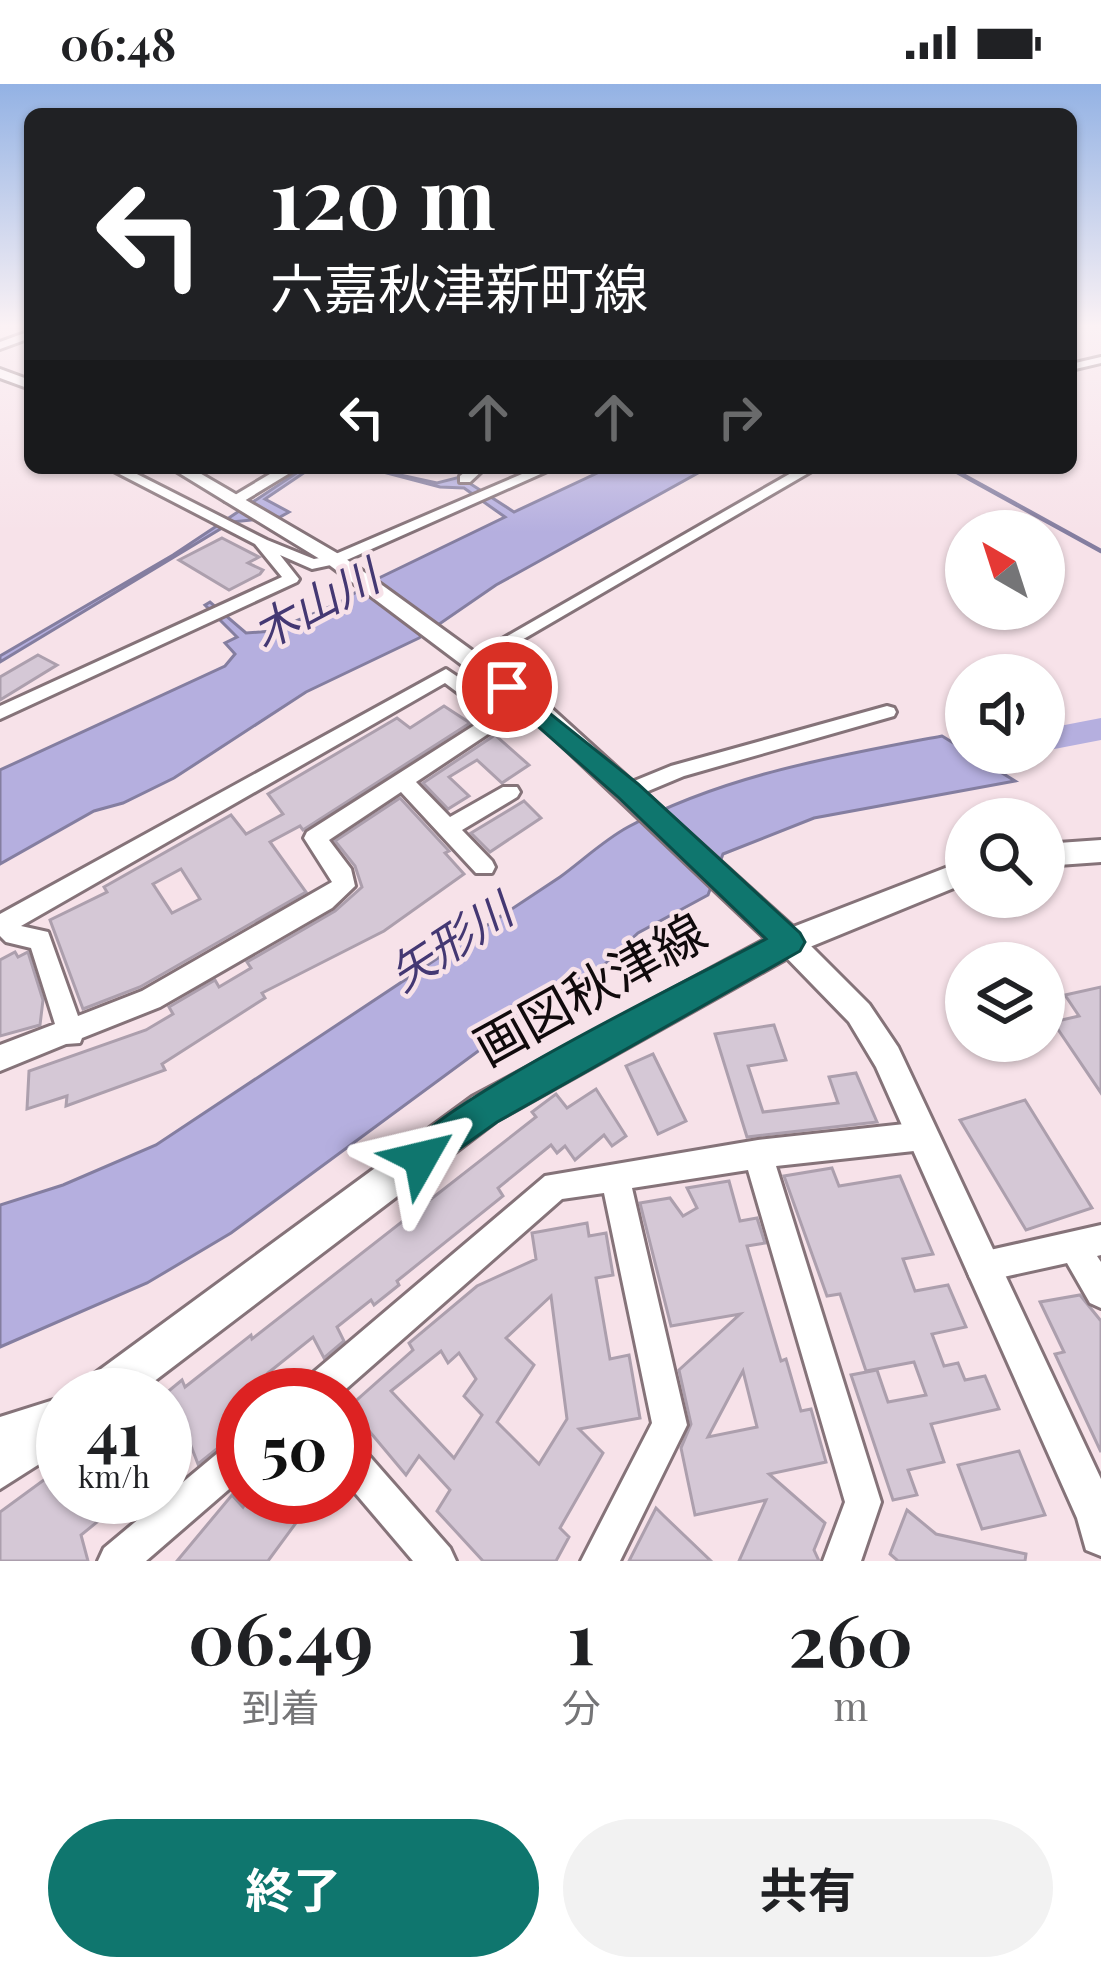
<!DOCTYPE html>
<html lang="ja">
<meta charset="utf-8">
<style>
body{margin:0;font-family:"Playfair Display","Noto Sans JP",serif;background:#f2f2f2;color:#202124;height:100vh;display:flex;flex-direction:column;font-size:45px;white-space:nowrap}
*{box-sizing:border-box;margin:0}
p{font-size:39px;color:#757577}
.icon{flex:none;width:66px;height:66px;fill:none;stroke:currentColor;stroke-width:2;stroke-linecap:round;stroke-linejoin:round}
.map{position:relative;height:1477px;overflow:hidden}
.sheet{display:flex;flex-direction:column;background:#fff;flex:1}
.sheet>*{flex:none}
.banner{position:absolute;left:24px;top:24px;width:1053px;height:366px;border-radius:18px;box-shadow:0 3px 9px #0004;background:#202124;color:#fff;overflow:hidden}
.needle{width:78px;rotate:321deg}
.buttons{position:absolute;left:945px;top:426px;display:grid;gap:24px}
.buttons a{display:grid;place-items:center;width:120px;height:120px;border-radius:50%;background:#fff;box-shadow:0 3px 9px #0004;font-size:60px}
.speed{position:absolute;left:36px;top:1284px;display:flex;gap:24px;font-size:60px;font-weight:700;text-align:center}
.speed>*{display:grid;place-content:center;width:156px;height:156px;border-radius:50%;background:#fff;box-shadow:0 3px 9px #0004;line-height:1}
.speed small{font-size:30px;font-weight:400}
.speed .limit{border:18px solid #d22;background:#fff;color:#111}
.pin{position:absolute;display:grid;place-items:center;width:102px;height:102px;color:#fff;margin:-51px;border:6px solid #fff;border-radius:50%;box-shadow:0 3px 12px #0007}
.me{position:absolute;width:132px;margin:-66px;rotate:53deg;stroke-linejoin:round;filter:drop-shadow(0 0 9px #0008)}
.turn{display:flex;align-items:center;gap:42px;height:252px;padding:0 48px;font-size:54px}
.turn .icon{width:156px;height:156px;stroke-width:2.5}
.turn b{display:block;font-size:84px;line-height:102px}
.lanes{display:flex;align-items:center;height:114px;padding:0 48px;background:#0003;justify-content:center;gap:60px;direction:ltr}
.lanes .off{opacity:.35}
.eta{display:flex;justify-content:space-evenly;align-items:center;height:204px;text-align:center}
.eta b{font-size:72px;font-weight:700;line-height:84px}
.cta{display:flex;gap:24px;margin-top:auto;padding:24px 48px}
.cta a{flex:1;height:138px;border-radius:72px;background:#0f766e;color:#fff;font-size:48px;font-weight:700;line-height:138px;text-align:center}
.cta a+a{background:#f2f2f2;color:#202124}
.status{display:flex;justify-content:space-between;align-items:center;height:84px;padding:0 60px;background:#fff;direction:ltr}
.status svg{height:33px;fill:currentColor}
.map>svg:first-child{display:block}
.water{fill:#b5afdf;stroke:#847ea0;stroke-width:3}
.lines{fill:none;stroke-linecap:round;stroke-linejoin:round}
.stream{stroke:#847ea0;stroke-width:4.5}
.river{fill:#b5afdf;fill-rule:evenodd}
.building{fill:#d5c8d6;stroke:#ac9fad;stroke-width:3;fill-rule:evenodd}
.minor-casing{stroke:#857379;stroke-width:6}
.tertiary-casing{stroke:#857379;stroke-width:6}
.secondary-casing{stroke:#857379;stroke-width:6}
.minor{fill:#fff;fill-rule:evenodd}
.tertiary{fill:#fff;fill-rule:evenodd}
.secondary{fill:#fff;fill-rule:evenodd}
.route{fill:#0f766e;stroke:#0a4d48;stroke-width:3}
.labels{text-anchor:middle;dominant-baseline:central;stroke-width:9;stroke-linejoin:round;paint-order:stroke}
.water-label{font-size:45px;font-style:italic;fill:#443873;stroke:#f7e2e9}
.near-street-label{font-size:51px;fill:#100a0c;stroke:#f7e2e9}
</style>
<div class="status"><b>06:48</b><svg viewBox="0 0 49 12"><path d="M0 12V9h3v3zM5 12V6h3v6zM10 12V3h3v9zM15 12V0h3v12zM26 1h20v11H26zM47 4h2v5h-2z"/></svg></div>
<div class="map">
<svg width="1101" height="1477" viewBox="0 0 1101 1477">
<rect width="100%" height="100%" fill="#f7e2e9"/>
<g class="water">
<polygon points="304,384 311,384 265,415 289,428 280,433 232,438 0,578 0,572 173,471"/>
<polygon points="368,384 437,399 460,393 514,428 608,384 707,384 496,501 419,554 306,608 174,694 123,719 94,727 0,780 0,686 225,582 235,570 225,559 237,553 205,521 210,518 246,549 272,547 337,520 379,494 505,433 464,404 440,403"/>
<path d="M 942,652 L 1015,697 L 814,734 L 723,770 L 708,811 L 638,849 L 605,880 L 572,898 L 231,1149 L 147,1199 L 0,1263 L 0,1121 L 63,1101 L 156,1061 L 560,793 C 582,777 604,756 628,743 C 724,691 836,672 942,652 Z"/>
</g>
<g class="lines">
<polyline class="stream" points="950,384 1101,467"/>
<polygon class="river" points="1101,634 1101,656 1044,667 1044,645"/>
</g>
<g class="building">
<polygon points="222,454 259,473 248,479 263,486 260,490 229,506 179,476"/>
<polygon points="38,571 57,581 0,616 0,593"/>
<path d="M 444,622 L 470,639 L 303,746 L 300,742 L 270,758 L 306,808 L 140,903 L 83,925 L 50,836 L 107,808 L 104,803 L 231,731 L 246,750 L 283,730 L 268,710 L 397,634 L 410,644 ZM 181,785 L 200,815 L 172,829 L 153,800 Z"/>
<polygon points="495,651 529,681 502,699 477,676 449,693 469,712 448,725 423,699"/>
<polygon points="400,714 449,767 445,769 464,790 384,847 262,909 265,914 162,980 165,986 66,1022 67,1012 27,1025 29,987 146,946 173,930 169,923 215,896 219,903 251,884 247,878 335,827 362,803 355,782 335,757"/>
<polygon points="524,717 541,734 490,768 471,749"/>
<polygon points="15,868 18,873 28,868 43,916 40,941 0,952 0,876"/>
<polygon points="1101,903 1101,1009 1053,938 1079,932 1065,911"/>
<polygon points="774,941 786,976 748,982 763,1028 838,1019 829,993 856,989 877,1038 747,1053 715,950"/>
<polygon points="653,970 686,1037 658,1050 626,982"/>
<polygon points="596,1005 626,1052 612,1062 604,1051 575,1076 565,1062 557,1069 551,1061 498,1104 503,1112 397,1197 399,1201 374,1221 371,1216 337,1243 344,1257 324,1274 313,1253 268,1289 270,1293 243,1311 224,1331 233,1352 198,1380 186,1349 165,1366 165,1310 182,1296 185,1303 251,1251 252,1255 536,1033 532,1028 556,1010 567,1024"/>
<polygon points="1025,1016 1092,1124 1026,1146 960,1036"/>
<polygon points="832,1084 839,1102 900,1092 933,1170 903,1175 915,1207 948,1201 966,1243 932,1250 944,1282 958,1279 965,1296 985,1292 999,1325 931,1340 944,1378 908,1386 917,1411 893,1416 851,1291 877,1286 888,1318 926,1311 914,1278 866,1287 840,1210 827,1212 784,1092"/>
<path d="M 729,1097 L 740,1137 L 757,1134 L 765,1159 L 747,1162 L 781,1277 L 786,1275 L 801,1327 L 811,1325 L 826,1378 L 769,1390 L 825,1439 L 814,1466 L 819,1477 L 739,1477 L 766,1416 L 695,1431 L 681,1364 L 691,1340 L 679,1286 L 740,1230 L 671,1242 L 640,1119 L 670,1114 L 683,1132 L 697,1124 L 687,1104 ZM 743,1287 L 757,1343 L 708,1353 Z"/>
<path d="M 587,1139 L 589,1152 L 606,1149 L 613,1191 L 596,1194 L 610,1275 L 629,1271 L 640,1334 L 579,1345 L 603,1369 L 560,1444 L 569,1453 L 556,1477 L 483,1477 L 437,1427 L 450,1406 L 419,1372 L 406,1391 L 349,1323 L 413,1266 L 409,1259 L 477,1202 L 536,1175 L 532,1149 ZM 551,1212 L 567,1335 L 539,1380 L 497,1338 L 534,1281 L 506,1254 ZM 441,1267 L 448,1279 L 459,1269 L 476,1295 L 464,1312 L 482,1331 L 454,1374 L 391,1307 Z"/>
<polygon points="1080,1211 1101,1237 1101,1368 1055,1270 1064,1268 1040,1218"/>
<polygon points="1019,1367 1045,1431 982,1445 958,1381"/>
<polygon points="63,1382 63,1413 101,1413 107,1430 81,1451 88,1477 0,1477 0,1428"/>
<polygon points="232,1411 243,1423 250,1413 315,1413 268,1477 177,1477"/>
<polygon points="656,1424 664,1432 711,1477 629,1477"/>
<polygon points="907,1426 936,1450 1026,1470 1025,1477 898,1477 890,1470"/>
</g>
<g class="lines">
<defs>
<g id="minor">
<polygon points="30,247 30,254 0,265 0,258"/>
<polygon points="1101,273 1101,279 1071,286 1071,280"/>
<polygon points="108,384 125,384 267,456 314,475 331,472 536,384 554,384 340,479 312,485 280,471 299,495 297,498 0,635 0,622 282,493 255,460"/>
<polygon points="470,384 485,384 470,398 460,398 460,392"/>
<polygon points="800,384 817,384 479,581 467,581 464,577"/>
<path d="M 446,585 L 506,625 L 542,623 L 551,629 L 542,635 L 506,638 L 416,698 L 450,733 L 503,703 L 517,703 L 520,708 L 517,713 L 462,746 L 492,777 L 495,783 L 492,789 L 476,789 L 401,708 L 329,756 L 351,785 L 355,802 L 332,824 L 160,923 L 82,954 L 80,959 L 66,960 L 0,987 L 0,961 L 55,940 L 31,864 L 6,858 L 0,852 L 0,830 ZM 445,599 L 489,632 L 307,748 L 304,754 L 332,798 L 142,907 L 78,932 L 48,848 L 21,842 Z"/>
<polygon points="887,622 894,624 896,628 894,632 684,692 629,715 619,707 622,702 671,682"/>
<polygon points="923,1038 933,1042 937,1052 933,1062 923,1066 776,1082 881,1418 861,1477 823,1477 845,1418 748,1086 632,1104 687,1341 620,1477 581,1477 652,1339 604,1109 562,1115 339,1311 296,1311 301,1299 545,1092 758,1056"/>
<polygon points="1101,1141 1101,1171 1097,1172 1101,1178 1101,1224 1090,1219 1067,1179 981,1198 970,1194 966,1183 970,1172 981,1168"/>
<polygon points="63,1313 63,1347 0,1367 0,1333"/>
<polygon points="243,1352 243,1393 146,1477 98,1477 104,1464 231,1358"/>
<polygon points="345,1352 357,1358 450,1464 456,1477 413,1477 345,1397"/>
</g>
<g id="tertiary">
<polygon points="280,384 298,384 239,420 225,417"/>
<polygon points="789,846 799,850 869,920 898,963 1101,1395 1101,1472 1086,1466 1077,1434 876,983 849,938 779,866 775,858 779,850"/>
</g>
<g id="secondary">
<polygon points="0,285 30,296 30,305 0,294"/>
<polygon points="171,384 191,384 342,472 550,623 793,843 966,776 966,799 800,867 496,1037 136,1311 79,1311 86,1296 472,1013 766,855 534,635 328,480"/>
<polygon points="1101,756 1101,778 1044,782 1044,760"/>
<polygon points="63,1316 63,1365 0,1405 0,1355"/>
</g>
</defs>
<use href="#minor" class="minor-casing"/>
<use href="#tertiary" class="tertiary-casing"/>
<use href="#secondary" class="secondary-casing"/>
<use href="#minor" class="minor"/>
<use href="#tertiary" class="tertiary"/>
<use href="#secondary" class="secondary"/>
</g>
<linearGradient id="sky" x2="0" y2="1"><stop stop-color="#93b2e4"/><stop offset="0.54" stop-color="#fbf2f5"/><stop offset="1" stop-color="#fbf2f5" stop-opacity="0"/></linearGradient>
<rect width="1101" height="448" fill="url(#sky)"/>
<path class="route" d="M 507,595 L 638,700 L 800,849 L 805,858 L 800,867 L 497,1038 L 421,1092 L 408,1087 L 402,1074 C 423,1024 703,889 766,855 L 619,714 L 499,608 L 496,603 Z"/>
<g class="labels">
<g class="water-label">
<text transform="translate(314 518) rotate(-28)">木山川</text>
<text transform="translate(449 856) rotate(-33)">矢形川</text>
</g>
<g class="near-street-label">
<text transform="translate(589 903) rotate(-29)">画図秋津線</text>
</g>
</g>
</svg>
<div class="buttons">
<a><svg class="needle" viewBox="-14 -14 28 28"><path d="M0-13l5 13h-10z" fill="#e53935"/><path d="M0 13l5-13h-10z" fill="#757577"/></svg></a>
<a><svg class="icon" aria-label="sound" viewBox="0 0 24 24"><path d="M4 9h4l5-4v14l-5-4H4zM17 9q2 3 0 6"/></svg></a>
<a><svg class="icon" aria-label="search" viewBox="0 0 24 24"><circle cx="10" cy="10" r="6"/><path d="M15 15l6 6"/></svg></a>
<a><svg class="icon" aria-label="layers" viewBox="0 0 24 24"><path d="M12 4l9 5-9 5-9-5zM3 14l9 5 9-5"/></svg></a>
</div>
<div class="speed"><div>41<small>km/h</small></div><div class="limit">50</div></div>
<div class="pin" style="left:507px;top:603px;background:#d93025"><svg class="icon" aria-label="arrive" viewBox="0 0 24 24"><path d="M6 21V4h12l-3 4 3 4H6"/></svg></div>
<svg class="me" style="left:421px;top:1074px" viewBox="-20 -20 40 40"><path d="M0-17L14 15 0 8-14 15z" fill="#0f766e" stroke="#fff" stroke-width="4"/></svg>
<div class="banner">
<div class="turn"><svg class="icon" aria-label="left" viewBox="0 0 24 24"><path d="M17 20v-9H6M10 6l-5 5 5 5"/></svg><div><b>120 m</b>六嘉秋津新町線</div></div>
<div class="lanes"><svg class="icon" aria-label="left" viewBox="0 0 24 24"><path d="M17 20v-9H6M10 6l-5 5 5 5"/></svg><svg class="icon off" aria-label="ahead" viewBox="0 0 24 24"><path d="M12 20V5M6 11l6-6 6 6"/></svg><svg class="icon off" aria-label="ahead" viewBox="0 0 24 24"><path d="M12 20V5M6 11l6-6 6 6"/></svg><svg class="icon off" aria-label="right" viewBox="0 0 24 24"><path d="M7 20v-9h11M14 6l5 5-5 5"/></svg></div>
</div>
</div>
<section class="sheet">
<div class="eta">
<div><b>06:49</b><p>到着</p></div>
<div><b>1</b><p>分</p></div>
<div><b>260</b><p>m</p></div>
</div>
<div class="cta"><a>終了</a><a>共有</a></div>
</section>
